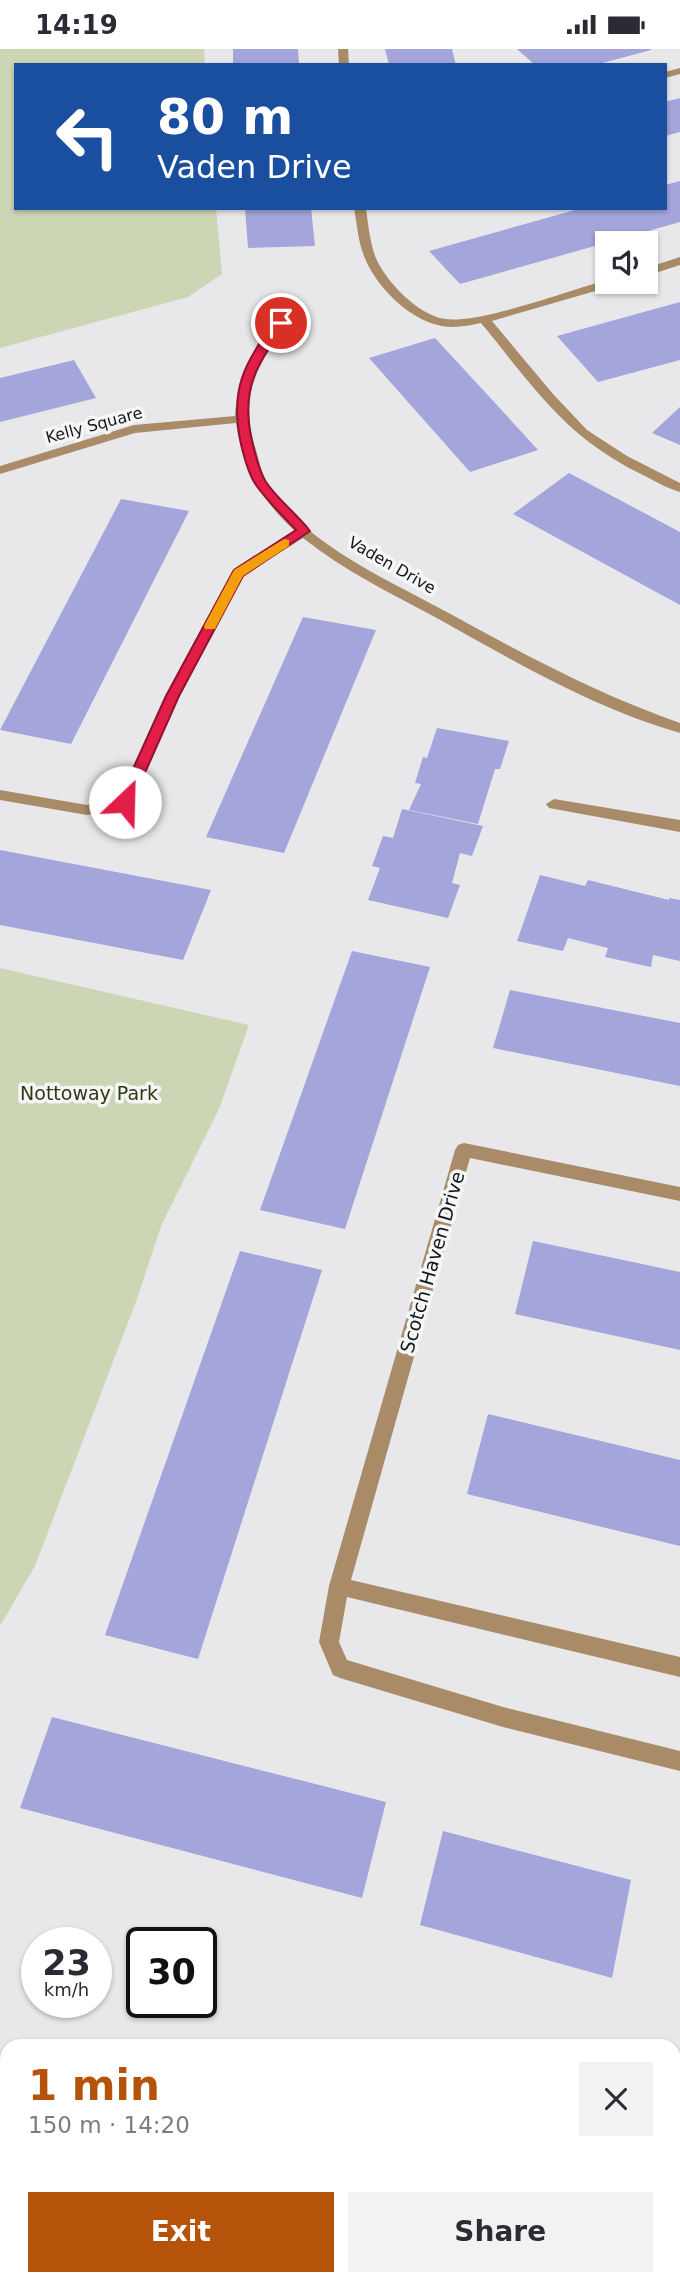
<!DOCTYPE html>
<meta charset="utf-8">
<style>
body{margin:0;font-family:"DejaVu Sans",sans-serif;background:#f2f2f3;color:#2b2b33;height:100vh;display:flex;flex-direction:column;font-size:26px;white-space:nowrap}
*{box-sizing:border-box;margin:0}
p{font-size:23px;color:#7c7c81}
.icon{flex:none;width:38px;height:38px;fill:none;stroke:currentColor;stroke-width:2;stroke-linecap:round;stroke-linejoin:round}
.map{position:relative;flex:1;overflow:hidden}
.panel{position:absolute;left:0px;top:1990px;width:681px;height:247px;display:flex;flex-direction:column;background:#fff;border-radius:21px 21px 0 0;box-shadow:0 2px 5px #0004}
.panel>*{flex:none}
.top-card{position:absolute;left:14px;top:14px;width:653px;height:147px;border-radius:0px;box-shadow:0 2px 5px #0004;background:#1a4fa0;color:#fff;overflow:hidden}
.controls{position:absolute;left:595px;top:182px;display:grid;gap:14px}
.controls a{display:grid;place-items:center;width:63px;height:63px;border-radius:0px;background:#fff;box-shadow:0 2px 5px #0004;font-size:35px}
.speed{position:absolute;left:21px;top:1878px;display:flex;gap:14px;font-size:35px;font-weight:700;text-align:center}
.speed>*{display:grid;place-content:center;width:91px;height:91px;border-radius:50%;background:#fff;box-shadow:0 2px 5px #0004;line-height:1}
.speed small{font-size:18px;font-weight:400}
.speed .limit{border:4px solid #111;border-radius:10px;background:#fff;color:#111}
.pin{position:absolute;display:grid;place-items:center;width:60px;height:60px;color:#fff;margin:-30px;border:4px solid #fff;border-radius:50%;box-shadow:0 2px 7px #0007}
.me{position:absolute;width:77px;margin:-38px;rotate:24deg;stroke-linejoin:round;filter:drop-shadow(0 0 5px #0008)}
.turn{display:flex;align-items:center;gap:24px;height:147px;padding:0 28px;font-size:32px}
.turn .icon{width:91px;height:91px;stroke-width:2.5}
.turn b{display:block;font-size:49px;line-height:60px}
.round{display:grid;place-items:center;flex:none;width:74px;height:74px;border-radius:0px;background:#f2f2f3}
.headline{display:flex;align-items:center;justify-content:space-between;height:119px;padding:0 28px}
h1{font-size:42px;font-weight:700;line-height:52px;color:#b45309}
.action{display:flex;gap:14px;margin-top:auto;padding:14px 28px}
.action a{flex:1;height:80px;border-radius:0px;background:#b45309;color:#fff;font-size:28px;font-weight:700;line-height:80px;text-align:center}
.action a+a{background:#f2f2f3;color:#2b2b33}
.status{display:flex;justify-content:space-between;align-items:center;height:49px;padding:0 35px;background:#fff;direction:ltr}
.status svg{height:19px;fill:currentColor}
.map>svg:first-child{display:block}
.green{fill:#cdd6b4}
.building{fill:#a3a5db}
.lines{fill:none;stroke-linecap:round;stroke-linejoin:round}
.minor{fill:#aa8b67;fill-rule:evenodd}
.route{fill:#e11d48;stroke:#92132f;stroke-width:2}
.slow{fill:#f59e0b}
.labels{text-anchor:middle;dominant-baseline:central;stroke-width:7;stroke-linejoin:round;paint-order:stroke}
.far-street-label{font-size:16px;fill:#161617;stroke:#f5f6f8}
.park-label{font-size:19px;fill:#31390e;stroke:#f5f6f8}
.street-label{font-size:19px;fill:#161617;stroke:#f5f6f8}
</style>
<div class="status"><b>14:19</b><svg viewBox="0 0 49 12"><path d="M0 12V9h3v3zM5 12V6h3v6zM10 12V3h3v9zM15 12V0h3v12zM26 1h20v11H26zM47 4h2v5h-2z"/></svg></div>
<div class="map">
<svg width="680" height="2236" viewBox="0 0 680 2236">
<rect width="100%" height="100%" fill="#e8e8eb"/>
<g class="green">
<polygon points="0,0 204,0 205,16 16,16 16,159 216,159 222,225 188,248 0,299"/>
<polygon points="0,919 249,976 219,1060 161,1177 137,1250 35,1517 0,1577"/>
</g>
<g class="building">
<polygon points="233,0 298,0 299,16 233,16"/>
<polygon points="385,0 452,0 456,16 389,16"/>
<polygon points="517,0 651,0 651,1 595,16 535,16"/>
<polygon points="680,49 680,83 665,87 665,53"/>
<polygon points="680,132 680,173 460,235 429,202 582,159 665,159 665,136"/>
<polygon points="245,159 311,159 315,197 248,199"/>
<polygon points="680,253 680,311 598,333 557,287"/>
<polygon points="435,289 496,355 538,401 470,423 369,309"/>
<polygon points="74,311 96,349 0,373 0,329"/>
<polygon points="680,358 680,396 652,384"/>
<polygon points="569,424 680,483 680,556 513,465"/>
<polygon points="121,450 189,462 71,695 0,681"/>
<polygon points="303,568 376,581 284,804 206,788"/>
<polygon points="437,679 509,692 500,720 495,720 478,775 409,761 421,735 415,734 423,708 427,709"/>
<polygon points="402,760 483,777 472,807 460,804 452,834 460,836 448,869 368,851 380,819 372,817 383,787 393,789"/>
<polygon points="0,801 211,841 183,911 0,876"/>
<polygon points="540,826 585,837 588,831 669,851 669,849 680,851 680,912 653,906 651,918 605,908 608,899 568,889 563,902 517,892"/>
<polygon points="352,902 430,918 345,1180 260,1161"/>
<polygon points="510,941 680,974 680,1037 493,999"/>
<polygon points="533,1192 680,1223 680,1301 515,1265"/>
<polygon points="240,1202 322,1221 198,1610 105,1586"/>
<polygon points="488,1365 680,1411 680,1497 467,1445"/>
<polygon points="52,1668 386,1753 362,1849 20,1759"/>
<polygon points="443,1782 631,1831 612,1929 420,1876"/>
<polygon points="0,2115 7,2117 7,2157 0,2176"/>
<polygon points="674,2183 680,2186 680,2236 469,2236 453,2230 674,2230"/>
</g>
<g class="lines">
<g class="minor">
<polygon points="338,0 348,0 349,16 339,16"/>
<polygon points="680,19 680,25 665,29 665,23"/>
<path d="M 354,159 L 366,159 C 368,175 370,192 375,207 C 385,232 418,266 445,270 C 480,275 570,241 607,231 L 607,233 L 618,233 L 616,236 L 492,272 L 553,345 L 587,381 L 627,407 L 680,434 L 680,443 C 666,439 653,431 641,425 C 564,387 534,338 481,274 C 467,277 452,280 438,276 C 407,269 375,236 364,207 C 358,192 357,175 354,159 Z"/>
<polygon points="680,208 680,216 646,227 646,219"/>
<path d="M 281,270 L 287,274 C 256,318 239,347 256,401 C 259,411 261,422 266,432 C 299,492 386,530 445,562 C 521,604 597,645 680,674 L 680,684 C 593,659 514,612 435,568 C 390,544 343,521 303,489 L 243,527 L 179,647 L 130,757 L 87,766 L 0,751 L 0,741 L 87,756 L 119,749 L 165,647 L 233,521 L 295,482 C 262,452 242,418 236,374 L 135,384 L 0,425 L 0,417 L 134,376 L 235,367 C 236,341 256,280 281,270 Z"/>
<polygon points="554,750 680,771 680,783 549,759 546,755"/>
<polygon points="464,1094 680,1138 680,1152 470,1109 351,1531 680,1608 680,1628 347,1548 339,1593 347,1611 503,1658 680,1702 680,1722 503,1678 340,1629 333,1626 319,1593 329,1537 455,1101 458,1096"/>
</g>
</g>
<path class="route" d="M 277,271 L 287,274 C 257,315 240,339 252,392 C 255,405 259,422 266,433 C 278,451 297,465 310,482 L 243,527 L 179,647 L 132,753 L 125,758 L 120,757 L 118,753 L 166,647 L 234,521 L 296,481 C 283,467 267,452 256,436 C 249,426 244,408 241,395 C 229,340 244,314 277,271 Z"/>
<polygon class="slow" points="284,490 289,491 289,497 243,527 215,580 205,580 204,577 234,521"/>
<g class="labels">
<g class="far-street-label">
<text transform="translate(94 376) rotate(-15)">Kelly Square</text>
<text transform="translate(392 516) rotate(30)">Vaden Drive</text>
</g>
<g class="park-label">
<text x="89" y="1044">Nottoway Park</text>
</g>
<g class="street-label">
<text transform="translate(432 1213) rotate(-74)">Scotch Haven Drive</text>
</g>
</g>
</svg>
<div class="controls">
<a><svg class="icon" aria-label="sound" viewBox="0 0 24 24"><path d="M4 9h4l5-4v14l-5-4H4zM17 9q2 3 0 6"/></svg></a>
</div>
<div class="speed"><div>23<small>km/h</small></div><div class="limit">30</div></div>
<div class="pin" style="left:281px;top:274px;background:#d93025"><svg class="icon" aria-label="arrive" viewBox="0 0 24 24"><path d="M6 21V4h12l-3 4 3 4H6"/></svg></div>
<svg class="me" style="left:125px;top:753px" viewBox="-20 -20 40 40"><circle r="19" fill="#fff"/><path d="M0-13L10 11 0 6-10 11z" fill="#e11d48"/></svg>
<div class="top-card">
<div class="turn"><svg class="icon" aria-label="left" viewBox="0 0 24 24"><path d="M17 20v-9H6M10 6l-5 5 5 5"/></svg><div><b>80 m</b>Vaden Drive</div></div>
</div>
<section class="panel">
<div class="headline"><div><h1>1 min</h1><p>150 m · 14:20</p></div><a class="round"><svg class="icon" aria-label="close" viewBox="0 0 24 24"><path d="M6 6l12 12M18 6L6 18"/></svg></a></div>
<div class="action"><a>Exit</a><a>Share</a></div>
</section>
</div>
